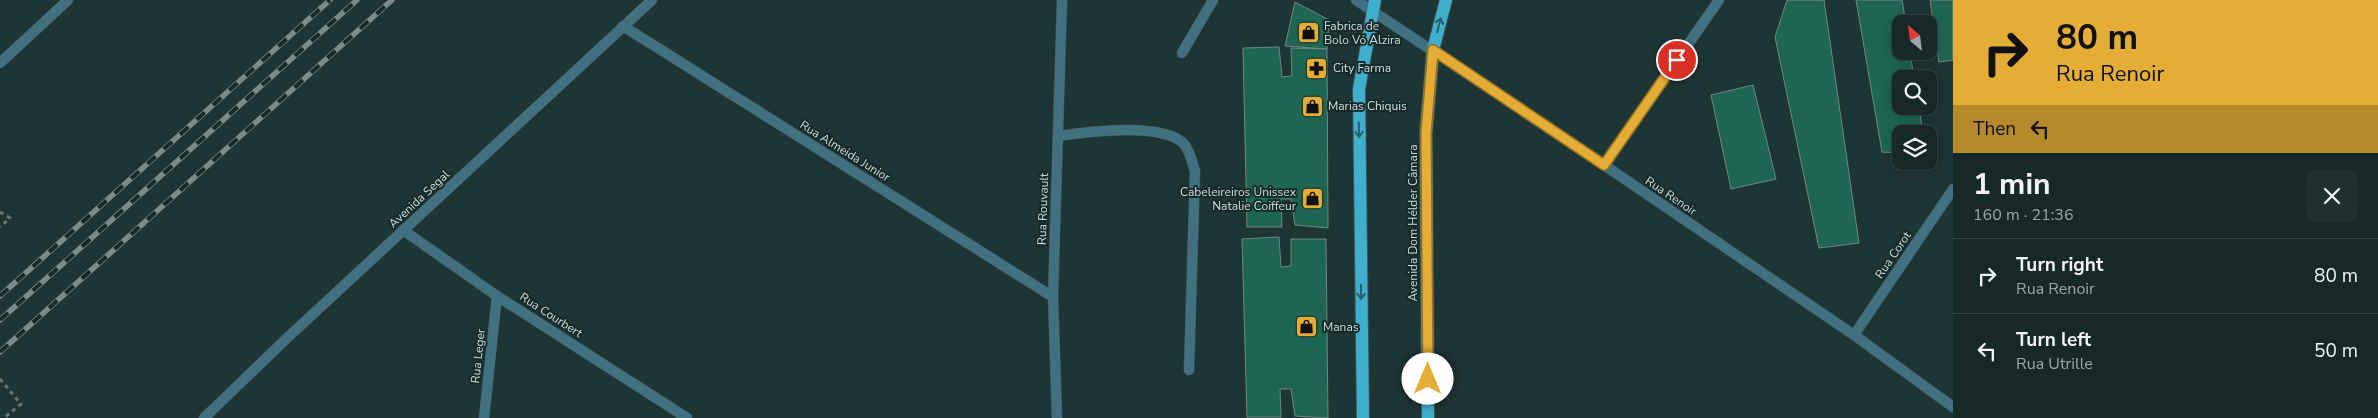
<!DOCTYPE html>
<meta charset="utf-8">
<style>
body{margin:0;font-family:"Nunito Sans",sans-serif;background:#1f3030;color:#f1f3f6;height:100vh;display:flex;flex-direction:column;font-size:19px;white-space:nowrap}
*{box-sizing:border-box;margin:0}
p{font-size:16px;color:#9ea6a8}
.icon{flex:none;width:28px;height:28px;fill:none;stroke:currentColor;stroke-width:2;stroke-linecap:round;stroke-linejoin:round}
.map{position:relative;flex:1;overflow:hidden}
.sheet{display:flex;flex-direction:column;background:#162828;width:425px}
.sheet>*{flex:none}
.banner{background:#e4ad35;color:#111;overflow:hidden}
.needle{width:32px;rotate:332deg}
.buttons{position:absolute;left:1892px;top:15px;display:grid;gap:10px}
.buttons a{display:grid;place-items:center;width:45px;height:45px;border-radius:10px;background:#162828;box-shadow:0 2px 12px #0003,0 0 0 1px #354445;font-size:25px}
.pin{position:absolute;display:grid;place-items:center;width:42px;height:42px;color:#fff;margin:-21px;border:2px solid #fff;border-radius:50%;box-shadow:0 1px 5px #0007}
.me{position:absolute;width:55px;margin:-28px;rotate:0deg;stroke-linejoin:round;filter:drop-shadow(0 0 4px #0008)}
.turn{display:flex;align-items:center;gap:18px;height:105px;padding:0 20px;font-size:22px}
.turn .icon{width:65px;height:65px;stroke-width:2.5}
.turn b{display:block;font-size:35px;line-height:42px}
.then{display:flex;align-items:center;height:48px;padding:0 20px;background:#0003;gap:10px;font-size:19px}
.round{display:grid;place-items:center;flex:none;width:52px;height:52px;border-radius:10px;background:#1f3030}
.summary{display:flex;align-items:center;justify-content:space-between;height:85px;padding:0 20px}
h1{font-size:30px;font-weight:700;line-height:38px}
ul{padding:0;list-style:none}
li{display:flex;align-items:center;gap:15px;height:75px;padding:0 20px;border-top:1px solid #354445}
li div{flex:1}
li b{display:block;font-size:19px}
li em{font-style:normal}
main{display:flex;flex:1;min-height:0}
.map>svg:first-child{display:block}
.building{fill:#1e6554;stroke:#718881}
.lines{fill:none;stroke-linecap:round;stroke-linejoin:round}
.service-casing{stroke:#3e5353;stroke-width:11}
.minor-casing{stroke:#3e5353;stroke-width:11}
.primary-casing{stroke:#3e5353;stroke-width:14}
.path{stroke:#657878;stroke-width:3;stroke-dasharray:4 4;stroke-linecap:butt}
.service{stroke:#41707f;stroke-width:10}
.minor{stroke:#41707f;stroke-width:10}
.primary{stroke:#40afcd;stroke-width:12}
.rail-casing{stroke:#798b8b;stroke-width:5.5}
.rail{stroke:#142b2b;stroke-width:4;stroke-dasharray:11;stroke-linecap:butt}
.oneway{stroke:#26606c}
.route-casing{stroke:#947022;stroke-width:12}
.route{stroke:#e4ad35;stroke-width:9}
.labels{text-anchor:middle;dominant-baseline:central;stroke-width:4;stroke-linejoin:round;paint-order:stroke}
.poi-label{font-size:12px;fill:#d0dddd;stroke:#142b2b;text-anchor:start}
.street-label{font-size:12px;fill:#d0dddd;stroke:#142b2b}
</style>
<main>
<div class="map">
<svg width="1953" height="418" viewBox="0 0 1953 418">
<rect width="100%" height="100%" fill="#1e3535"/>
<g class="building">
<polygon points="1787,0 1824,0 1859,243 1819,248 1775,37"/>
<polygon points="1856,0 1902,0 1906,24 1901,24 1901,51 1910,51 1914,79 1901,79 1901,106 1919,106 1923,134 1901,134 1901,153 1882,152"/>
<polygon points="1930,0 1953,0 1953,60 1939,62"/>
<polygon points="1295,2 1329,20 1327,49 1285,46"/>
<polygon points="1279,47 1282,77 1292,76 1291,48 1327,49 1328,228 1295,225 1291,199 1281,199 1282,227 1247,227 1243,48"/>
<polygon points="1753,85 1776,179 1731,189 1711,95"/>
<polygon points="1279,237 1281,267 1291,266 1291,239 1326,239 1328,418 1295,416 1291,389 1280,389 1281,417 1247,417 1242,239"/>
</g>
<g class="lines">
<defs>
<polyline id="service" points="1182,53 1213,0"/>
<g id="minor">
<polyline points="1356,0 1604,165 1854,335 1953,407"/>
<polyline points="623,26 1053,297"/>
<polyline points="0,63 68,0"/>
<path d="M 1058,136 C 1088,132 1159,122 1183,143 C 1190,150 1192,162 1195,171 L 1189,370"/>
<polyline points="1604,165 1719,0"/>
<polyline points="403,230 497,296 687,418"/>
<polyline points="1854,335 1953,189"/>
<polyline points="204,418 286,339 652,0"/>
<polyline points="484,418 497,296"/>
<polyline points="1057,418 1053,297 1062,0"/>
</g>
<g id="primary">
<polyline points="1363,418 1359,89 1375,0"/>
<polyline points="1428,418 1426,133 1433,50 1446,0"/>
</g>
</defs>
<use href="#service" class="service-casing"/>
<use href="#minor" class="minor-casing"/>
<use href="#primary" class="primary-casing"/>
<g class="path">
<polyline points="0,212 10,218 0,227"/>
<polyline points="0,379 21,404 4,418"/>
</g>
<use href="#service" class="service"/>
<use href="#minor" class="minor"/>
<use href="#primary" class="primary"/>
<defs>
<g id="rail">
<polyline points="0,296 330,0"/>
<polyline points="0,320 357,0"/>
<polyline points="0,352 392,0"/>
</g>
</defs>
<use href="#rail" class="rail-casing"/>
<use href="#rail" class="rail"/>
</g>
<defs><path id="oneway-shaft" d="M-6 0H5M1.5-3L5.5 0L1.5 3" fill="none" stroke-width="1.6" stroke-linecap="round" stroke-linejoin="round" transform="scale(1.25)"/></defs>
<g class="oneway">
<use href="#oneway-shaft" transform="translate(1439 25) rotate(-76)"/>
<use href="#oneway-shaft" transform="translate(1359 130) rotate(89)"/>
<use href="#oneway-shaft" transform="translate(1361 292) rotate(89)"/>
</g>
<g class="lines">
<defs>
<polyline id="route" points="1428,379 1426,133 1433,50 1604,165 1677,60"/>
</defs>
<use href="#route" class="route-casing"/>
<use href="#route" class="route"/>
</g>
<defs>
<symbol id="shop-square" viewBox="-11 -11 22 22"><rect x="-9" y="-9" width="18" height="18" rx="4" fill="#e4ad35" stroke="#142b2b"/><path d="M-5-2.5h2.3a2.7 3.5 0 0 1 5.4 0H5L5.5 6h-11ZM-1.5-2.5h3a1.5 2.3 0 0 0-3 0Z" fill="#111"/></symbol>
<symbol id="pharmacy-square" viewBox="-11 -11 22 22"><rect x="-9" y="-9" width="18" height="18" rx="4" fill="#e4ad35" stroke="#142b2b"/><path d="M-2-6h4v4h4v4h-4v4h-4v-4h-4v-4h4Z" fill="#111"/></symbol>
</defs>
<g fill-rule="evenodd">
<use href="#shop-square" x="1296" y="20" width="25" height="25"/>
<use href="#pharmacy-square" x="1304" y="56" width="25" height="25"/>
<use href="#shop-square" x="1300" y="94" width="25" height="25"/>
<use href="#shop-square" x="1300" y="186" width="25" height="25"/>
<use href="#shop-square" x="1294" y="314" width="25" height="25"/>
</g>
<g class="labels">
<g class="poi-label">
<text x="1324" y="26">Fabrica de<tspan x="1324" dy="14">Bolo Vó Alzira</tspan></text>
<text x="1333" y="68">City Farma</text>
<text x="1328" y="106">Marias Chiquis</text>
<text x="1296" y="192" text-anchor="end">Cabeleireiros Unissex<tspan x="1296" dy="14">Natalie Coiffeur</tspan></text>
<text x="1323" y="327">Manas</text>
</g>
<g class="street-label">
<text transform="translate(845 151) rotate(32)">Rua Almeida Junior</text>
<text transform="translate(1671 196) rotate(34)">Rua Renoir</text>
<text transform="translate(419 199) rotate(-43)">Avenida Segal</text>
<text transform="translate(1043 209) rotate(-88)">Rua Rouvault</text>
<text transform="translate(1413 223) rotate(-90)">Avenida Dom Hélder Câmara</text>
<text transform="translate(1893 255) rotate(-56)">Rua Corot</text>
<text transform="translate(551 315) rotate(33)">Rua Courbert</text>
<text transform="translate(478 356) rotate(-84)">Rua Leger</text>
</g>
</g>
</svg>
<div class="buttons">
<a><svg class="needle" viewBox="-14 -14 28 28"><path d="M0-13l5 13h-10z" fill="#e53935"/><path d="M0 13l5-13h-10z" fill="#9ea6a8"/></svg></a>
<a><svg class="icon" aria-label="search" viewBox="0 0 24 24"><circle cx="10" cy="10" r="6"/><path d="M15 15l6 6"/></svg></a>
<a><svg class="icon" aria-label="layers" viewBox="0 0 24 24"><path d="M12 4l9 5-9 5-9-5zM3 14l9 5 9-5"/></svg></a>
</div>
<div class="pin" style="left:1677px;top:60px;background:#d93025"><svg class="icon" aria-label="arrive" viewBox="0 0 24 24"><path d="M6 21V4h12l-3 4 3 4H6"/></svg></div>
<svg class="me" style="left:1428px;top:379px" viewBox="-20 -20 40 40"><circle r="19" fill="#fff"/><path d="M0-13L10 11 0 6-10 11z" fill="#e4ad35"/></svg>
</div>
<section class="sheet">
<div class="banner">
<div class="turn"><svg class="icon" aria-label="right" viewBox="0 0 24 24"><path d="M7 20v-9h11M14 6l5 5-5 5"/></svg><div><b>80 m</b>Rua Renoir</div></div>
<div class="then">Then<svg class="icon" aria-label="left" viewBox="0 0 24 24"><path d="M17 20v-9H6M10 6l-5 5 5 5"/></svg></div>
</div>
<div class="summary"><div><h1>1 min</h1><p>160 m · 21:36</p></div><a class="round"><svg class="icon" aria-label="close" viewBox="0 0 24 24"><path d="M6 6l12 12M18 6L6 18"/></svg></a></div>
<ul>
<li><svg class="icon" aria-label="right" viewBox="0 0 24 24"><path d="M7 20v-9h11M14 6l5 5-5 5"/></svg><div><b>Turn right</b><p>Rua Renoir</p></div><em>80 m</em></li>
<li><svg class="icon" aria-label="left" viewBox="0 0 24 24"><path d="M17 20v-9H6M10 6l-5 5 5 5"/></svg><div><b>Turn left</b><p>Rua Utrille</p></div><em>50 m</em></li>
</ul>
</section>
</main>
